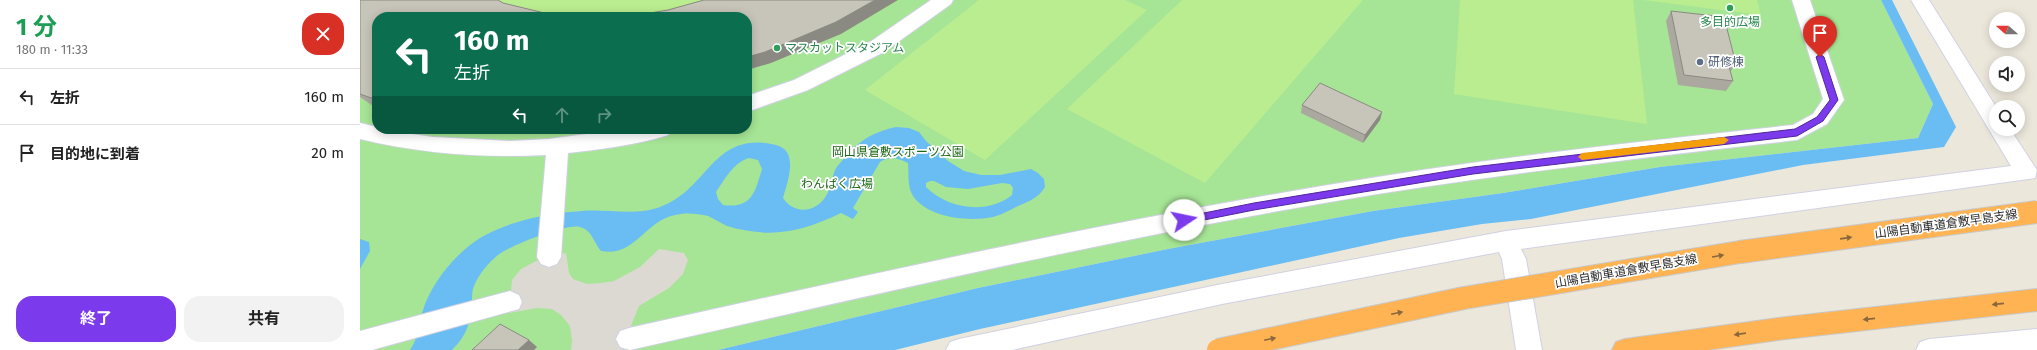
<!DOCTYPE html>
<html lang="ja">
<meta charset="utf-8">
<style>
body{margin:0;font-family:"Fira Sans","Noto Sans JP",sans-serif;background:#f2f2f2;color:#222;height:100vh;display:flex;flex-direction:column;font-size:15px;white-space:nowrap}
*{box-sizing:border-box;margin:0}
p{font-size:13px;color:#767676}
.icon{flex:none;width:22px;height:22px;fill:none;stroke:currentColor;stroke-width:2;stroke-linecap:round;stroke-linejoin:round}
.map{position:relative;flex:1;overflow:hidden}
.panel{display:flex;flex-direction:column;background:#fff;width:360px}
.panel>*{flex:none}
.hud{position:absolute;left:12px;top:12px;width:380px;height:122px;border-radius:16px;box-shadow:0 2px 10px #0003;background:#0b6e4f;color:#fff;overflow:hidden}
.needle{width:26px;rotate:291deg}
.tools{position:absolute;left:1629px;top:12px;display:grid;gap:8px}
.tools a{display:grid;place-items:center;width:36px;height:36px;border-radius:50%;background:#fff;box-shadow:0 2px 10px #0003;font-size:20px}
.pin{position:absolute;display:grid;place-items:center;width:34px;height:34px;color:#fff;margin:-41px -17px;border-radius:50% 50% 50% 0;rotate:-45deg;box-shadow:0 0 4px #0007}
.pin .icon{rotate:45deg}
.me{position:absolute;width:44px;margin:-22px;rotate:79deg;stroke-linejoin:round;filter:drop-shadow(0 0 3px #0008)}
.turn{display:flex;align-items:center;gap:14px;height:84px;padding:0 16px;font-size:18px}
.turn .icon{width:52px;height:52px;stroke-width:2.5}
.turn b{display:block;font-size:28px;line-height:34px}
.lanes{display:flex;align-items:center;height:38px;padding:0 16px;background:#0003;justify-content:center;gap:20px;direction:ltr}
.lanes .off{opacity:.35}
.round{display:grid;place-items:center;flex:none;width:42px;height:42px;border-radius:16px;background:#f2f2f2}
.head{display:flex;align-items:center;justify-content:space-between;height:68px;padding:0 16px}
h1{font-size:24px;font-weight:700;line-height:30px;color:#1e9e55}
.button{display:flex;gap:8px;margin-top:auto;padding:8px 16px}
.button a{flex:1;height:46px;border-radius:16px;background:#7c3aed;color:#fff;font-size:16px;font-weight:700;line-height:46px;text-align:center}
.button a+a{background:#f2f2f2;color:#222}
ul{padding:0;list-style:none}
li{display:flex;align-items:center;gap:12px;height:56px;padding:0 16px;border-top:1px solid #e0e0e0}
li div{flex:1}
li b{display:block;font-size:15px}
li em{font-style:normal}
main{display:flex;flex:1;min-height:0}
.map>svg:first-child{display:block}
.green{fill:#a6e595;fill-rule:evenodd}
.pitch{fill:#baed90}
.plaza{fill:#dcd9d2}
.water{fill:#6abdf2;fill-rule:evenodd}
.lines{fill:none;stroke-linecap:round;stroke-linejoin:round}
.minor-casing{stroke:#d0d1e3;stroke-width:2}
.highway-casing{stroke:#c8c8c8;stroke-width:2}
.minor{fill:#fff;fill-rule:evenodd}
.highway{fill:#ffb353;fill-rule:evenodd}
.highway-bridge-casing{stroke:#c8c8c8;stroke-width:24;stroke-linecap:butt}
.highway-bridge{stroke:#ffb353;stroke-width:22}
.wall{fill:#aba99f}
.shaded-wall{fill:#8b8a82}
.building{fill:#c7c5b9;stroke:#8b8a82}
.oneway{fill:#8a683c}
.route{fill:#7c3aed;stroke:#51269a}
.slow{fill:#f59e0b}
.leisure-dot{fill:#2e9e5b;stroke:#fff;stroke-width:1.5}
.service-dot{fill:#5c6f8a;stroke:#fff;stroke-width:1.5}
.labels{text-anchor:middle;dominant-baseline:central;stroke-width:3.5;stroke-linejoin:round;paint-order:stroke}
.leisure-label{font-size:12px;fill:#27864d;stroke:#fff}
.service-label{font-size:12px;fill:#4e5e75;stroke:#fff;text-anchor:start}
.park-label{font-size:12px;fill:#1e6917;stroke:#fff}
.street-label{font-size:12px;fill:#2a2a2a;stroke:#fff}
</style>
<main>
<section class="panel">
<div class="head"><div><h1>1 分</h1><p>180 m · 11:33</p></div><a class="round" style="background:#d93025;color:#fff"><svg class="icon" aria-label="close" viewBox="0 0 24 24"><path d="M6 6l12 12M18 6L6 18"/></svg></a></div>
<ul>
<li><svg class="icon" aria-label="left" viewBox="0 0 24 24"><path d="M17 20v-9H6M10 6l-5 5 5 5"/></svg><div><b>左折</b></div><em>160 m</em></li>
<li><svg class="icon" aria-label="arrive" viewBox="0 0 24 24"><path d="M6 21V4h12l-3 4 3 4H6"/></svg><div><b>目的地に到着</b></div><em>20 m</em></li>
</ul>
<div class="button"><a>終了</a><a>共有</a></div>
</section>
<div class="map">
<svg width="1677" height="350" viewBox="0 0 1677 350">
<rect width="100%" height="100%" fill="#ece7db"/>
<path class="green" d="M 0,0 L 1521,0 L 1573,104 L 1558,138 L 1300,167 L 1143,193 L 1013,211 L 808,249 L 618,288 L 358,350 L 0,350 ZM 17,17 L 387,17 L 387,129 L 17,129 Z"/>
<g class="pitch">
<polygon points="0,0 538,0 481,34 411,63 387,70 387,17 17,17"/>
<polygon points="619,0 765,0 787,10 625,160 505,90"/>
<polygon points="822,0 1003,0 845,183 707,109"/>
<polygon points="1100,0 1273,0 1287,124 1094,94"/>
<polygon points="1283,0 1397,0 1401,15"/>
</g>
<polygon class="plaza" points="299,249 324,253 328,260 323,274 309,288 279,306 271,326 267,350 211,350 212,341 210,326 201,315 192,309 177,308 149,313 152,280 161,269 176,261 206,253 209,273 213,279 227,284 241,283 254,281 280,267"/>
<g class="water">
<polygon points="1521,0 1532,0 1596,127 1584,147 1443,165 1171,219 1122,224 1039,238 620,329 535,350 358,350 618,288 808,249 1013,211 1143,193 1300,167 1558,138 1573,104"/>
<path d="M 536,127 L 549,128 L 559,132 L 566,141 L 588,161 L 604,171 L 621,175 L 640,175 L 671,169 L 678,173 L 684,179 L 685,187 C 678,198 670,201 658,206 C 650,210 641,215 633,217 C 609,222 568,218 553,196 C 547,186 549,174 548,163 C 538,158 530,155 520,162 L 493,208 L 498,212 L 493,219 L 481,213 C 441,232 411,239 367,226 C 360,223 355,219 348,216 C 340,214 329,213 321,214 C 285,217 277,258 241,251 C 234,243 232,230 220,227 C 207,223 149,246 138,255 C 128,263 119,274 114,286 C 112,290 112,296 112,301 C 110,323 108,334 92,350 L 50,350 C 58,339 58,326 62,313 C 71,283 94,255 120,238 C 148,221 189,213 222,211 C 247,209 276,216 300,207 C 349,190 352,130 416,145 C 440,151 427,183 423,198 C 433,213 452,214 464,199 C 471,190 471,180 475,170 C 478,164 486,157 491,151 C 504,137 518,131 536,127 ZM 389,158 L 398,160 L 402,169 C 395,192 392,209 363,205 L 358,199 L 356,192 C 365,179 373,163 389,158 ZM 570,181 L 574,181 L 586,187 L 608,189 L 642,183 L 650,184 L 653,188 L 652,195 C 627,215 588,209 566,187 L 566,183 Z"/>
<polygon points="0,239 9,242 10,251 0,269"/>
</g>
<g class="lines">
<defs>
<g id="minor">
<polygon points="571,0 593,0 591,4 524,52 448,90 387,112 387,96 434,80 510,42"/>
<path d="M 1432,0 L 1450,0 L 1484,100 L 1467,124 L 1437,140 C 1279,158 1121,176 964,203 C 731,243 500,298 270,350 L 260,347 L 256,339 L 260,331 L 269,328 C 499,277 729,225 962,186 C 1118,159 1275,142 1433,125 L 1453,114 L 1463,99 Z"/>
<polygon points="1551,0 1569,0 1636,107 1636,129 1650,129 1677,170 1675,178 1161,249 1166,259 1182,350 1156,350 1142,259 1139,252 862,304 652,350 586,350 590,342 599,339 862,284 1146,231 1651,166"/>
<path d="M 0,123 L 17,127 L 17,129 L 73,137 L 150,141 L 189,139 L 264,129 L 312,129 L 308,135 C 276,145 242,149 208,153 L 201,257 L 197,264 L 189,267 L 181,264 L 177,257 L 186,155 C 121,158 63,154 0,139 Z"/>
<polygon points="150,291 159,295 162,302 159,309 12,350 0,350 0,331"/>
<polygon points="1677,329 1677,350 1556,350 1560,342 1569,339"/>
</g>
<polygon id="highway" points="1677,289 1677,311 1426,339 1347,350 1252,350 1256,342 1265,339 1426,317"/>
</defs>
<use href="#minor" class="minor-casing"/>
<use href="#highway" class="highway-casing"/>
<use href="#minor" class="minor"/>
<use href="#highway" class="highway"/>
<defs>
<polyline id="highway-bridge" points="858,350 1104,298 1380,252 1677,212"/>
</defs>
<use href="#highway-bridge" class="highway-bridge-casing"/>
<use href="#highway-bridge" class="highway-bridge"/>
</g>
<g class="wall">
<polygon points="0,0 17,17 17,107 13,106 0,97"/>
<polygon points="1311,11 1376,64 1370,72 1373,81 1366,91 1318,85 1306,21"/>
<polygon points="942,105 1022,112 1020,120 1003,143 941,113"/>
<polygon points="98,129 140,129 138,131"/>
</g>
<g class="shaded-wall">
<polygon points="515,0 538,0 481,34 411,63 387,70 387,57"/>
<polygon points="1022,112 1020,120 1003,143 1005,135"/>
<polygon points="169,340 177,347 174,350 158,350"/>
</g>
<g class="building">
<polygon points="0,0 138,0 143,3 201,17 17,17 17,100 0,94"/>
<polygon points="344,0 515,0 476,22 405,52 387,57 387,17 258,17 278,15 308,10"/>
<polygon points="1311,11 1364,17 1376,64 1368,63 1373,81 1324,75"/>
<polygon points="960,83 1022,112 1005,135 942,105"/>
<polygon points="140,324 169,340 158,350 112,350"/>
</g>
<defs><path id="oneway-solid" d="M-6-.8H1V-3.2L6.5 0L1 3.2V.8H-6Z"/></defs>
<g class="oneway">
<use href="#oneway-solid" transform="translate(1486 238) rotate(-8)"/>
<use href="#oneway-solid" transform="translate(1358 256) rotate(-10)"/>
<use href="#oneway-solid" transform="translate(1638 304) rotate(174)"/>
<use href="#oneway-solid" transform="translate(1037 313) rotate(-12)"/>
<use href="#oneway-solid" transform="translate(1509 319) rotate(174)"/>
<use href="#oneway-solid" transform="translate(1380 334) rotate(172)"/>
<use href="#oneway-solid" transform="translate(910 339) rotate(-12)"/>
</g>
<polygon class="route" points="1460,54 1464,57 1478,100 1463,121 1437,136 1113,174 894,210 824,224 820,220 824,217 894,203 1113,167 1435,129 1457,117 1470,100 1456,57"/>
<polygon class="slow" points="1364,137 1369,140 1364,144 1222,160 1218,157 1222,153"/>
<g class="leisure-dot">
<circle cx="1370" cy="8" r="4"/>
<circle cx="417" cy="48" r="4"/>
</g>
<circle class="service-dot" cx="1340" cy="62" r="4"/>
<g class="labels">
<g class="leisure-label">
<text x="1370" y="22">多目的広場</text>
<text x="425" y="48" text-anchor="start">マスカットスタジアム</text>
</g>
<g class="service-label">
<text x="1348" y="62">研修棟</text>
</g>
<g class="park-label">
<text x="538" y="152">岡山県倉敷スポーツ公園</text>
<text x="477" y="184">わんぱく広場</text>
</g>
<g class="street-label">
<text transform="translate(1586 224) rotate(-8)">山陽自動車道倉敷早島支線</text>
<text transform="translate(1266 271) rotate(-10)">山陽自動車道倉敷早島支線</text>
</g>
</g>
</svg>
<div class="tools">
<a><svg class="needle" viewBox="-14 -14 28 28"><path d="M0-13l5 13h-10z" fill="#e53935"/><path d="M0 13l5-13h-10z" fill="#767676"/></svg></a>
<a><svg class="icon" aria-label="sound" viewBox="0 0 24 24"><path d="M4 9h4l5-4v14l-5-4H4zM17 9q2 3 0 6"/></svg></a>
<a><svg class="icon" aria-label="search" viewBox="0 0 24 24"><circle cx="10" cy="10" r="6"/><path d="M15 15l6 6"/></svg></a>
</div>
<div class="pin" style="left:1460px;top:57px;background:#d93025"><svg class="icon" aria-label="arrive" viewBox="0 0 24 24"><path d="M6 21V4h12l-3 4 3 4H6"/></svg></div>
<svg class="me" style="left:824px;top:220px" viewBox="-20 -20 40 40"><circle r="19" fill="#fff"/><path d="M0-13L10 11 0 6-10 11z" fill="#7c3aed"/></svg>
<div class="hud">
<div class="turn"><svg class="icon" aria-label="left" viewBox="0 0 24 24"><path d="M17 20v-9H6M10 6l-5 5 5 5"/></svg><div><b>160 m</b>左折</div></div>
<div class="lanes"><svg class="icon" aria-label="left" viewBox="0 0 24 24"><path d="M17 20v-9H6M10 6l-5 5 5 5"/></svg><svg class="icon off" aria-label="ahead" viewBox="0 0 24 24"><path d="M12 20V5M6 11l6-6 6 6"/></svg><svg class="icon off" aria-label="right" viewBox="0 0 24 24"><path d="M7 20v-9h11M14 6l5 5-5 5"/></svg></div>
</div>
</div>
</main>
